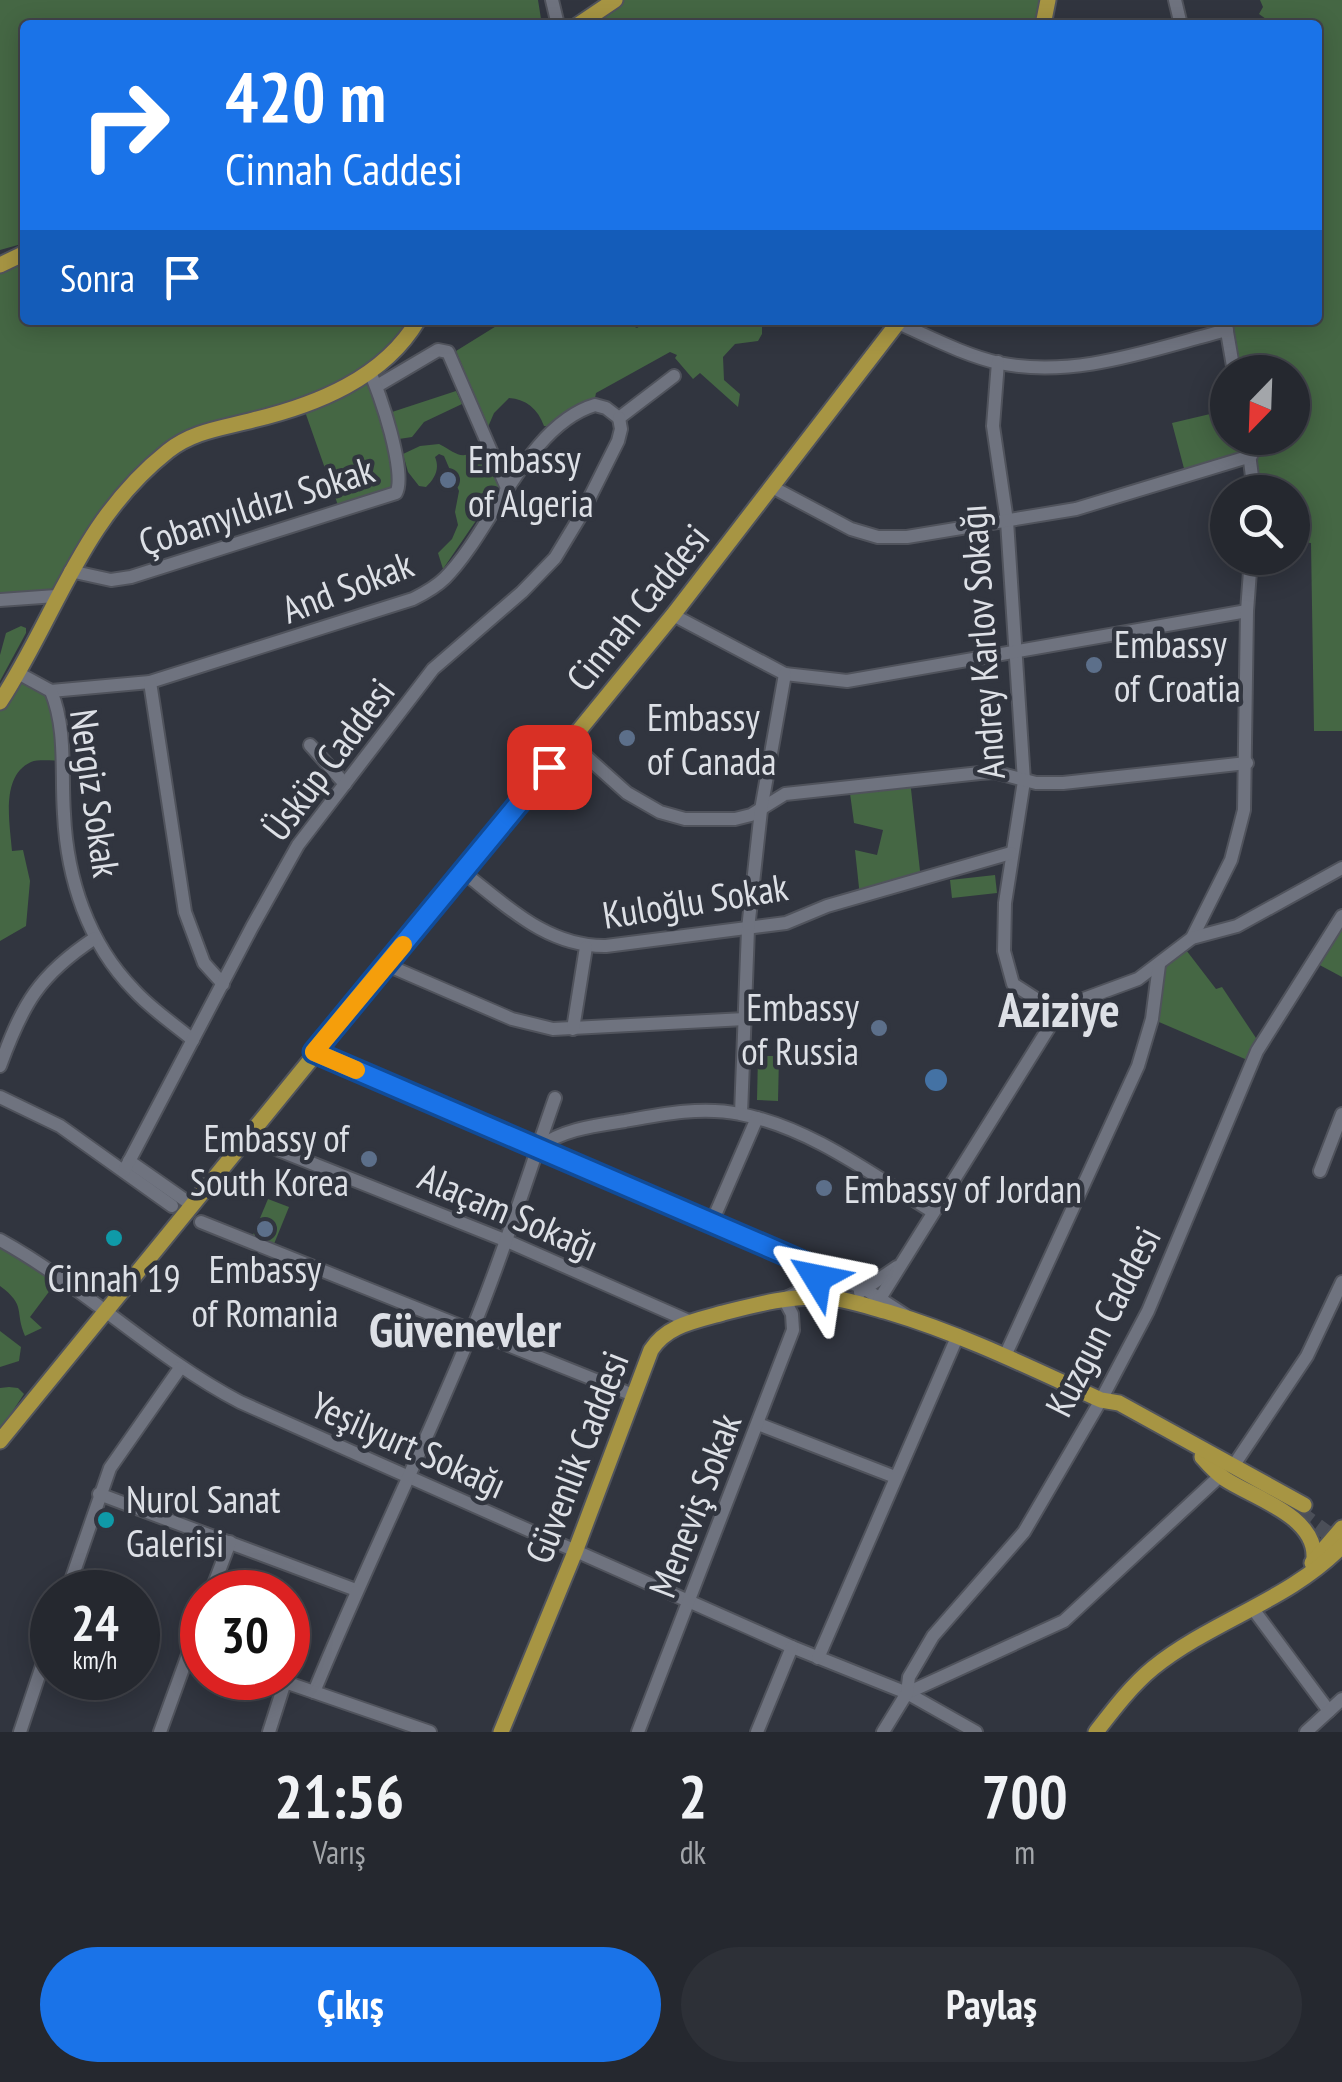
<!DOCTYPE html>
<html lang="tr">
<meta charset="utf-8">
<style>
body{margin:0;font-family:"PT Sans Narrow",sans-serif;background:#2d3037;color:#f1f3f6;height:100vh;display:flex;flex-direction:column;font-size:38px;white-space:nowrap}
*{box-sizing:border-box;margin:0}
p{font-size:32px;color:#a3a6aa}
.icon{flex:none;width:55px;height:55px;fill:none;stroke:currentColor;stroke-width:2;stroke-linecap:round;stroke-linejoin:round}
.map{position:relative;height:1732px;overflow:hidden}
.sheet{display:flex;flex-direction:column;background:#25282f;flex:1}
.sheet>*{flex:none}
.guide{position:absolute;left:20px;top:20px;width:1302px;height:305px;border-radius:10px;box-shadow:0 5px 25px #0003,0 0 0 2px #42444b;background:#1a73e8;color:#fff;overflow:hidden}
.needle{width:65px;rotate:203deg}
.buttons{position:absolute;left:1210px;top:355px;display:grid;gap:20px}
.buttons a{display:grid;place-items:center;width:100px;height:100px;border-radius:50%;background:#25282f;box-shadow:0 5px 25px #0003,0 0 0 2px #42444b;font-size:50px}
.speed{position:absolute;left:30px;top:1570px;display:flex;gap:20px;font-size:50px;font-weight:700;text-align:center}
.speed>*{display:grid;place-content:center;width:130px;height:130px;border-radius:50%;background:#25282f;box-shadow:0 5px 25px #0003,0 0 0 2px #42444b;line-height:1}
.speed small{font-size:25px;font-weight:400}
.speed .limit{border:15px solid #d22;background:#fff;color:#111}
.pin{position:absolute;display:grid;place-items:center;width:85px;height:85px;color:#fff;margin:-42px;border-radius:20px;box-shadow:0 5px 15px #0006}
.me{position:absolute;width:110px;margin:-55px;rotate:305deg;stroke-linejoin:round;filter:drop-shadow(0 0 8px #0008)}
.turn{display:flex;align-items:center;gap:35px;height:210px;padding:0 40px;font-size:45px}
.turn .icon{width:130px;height:130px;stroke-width:2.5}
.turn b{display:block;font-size:70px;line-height:85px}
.then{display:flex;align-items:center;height:95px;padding:0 40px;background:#0003;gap:20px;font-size:38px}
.eta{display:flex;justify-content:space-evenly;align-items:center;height:170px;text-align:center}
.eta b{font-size:60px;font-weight:700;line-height:70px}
.primary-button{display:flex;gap:20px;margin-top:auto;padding:20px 40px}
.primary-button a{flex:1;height:115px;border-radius:60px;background:#1a73e8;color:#fff;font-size:40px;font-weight:700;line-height:115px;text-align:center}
.primary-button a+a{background:#2d3037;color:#f1f3f6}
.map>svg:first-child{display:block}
.green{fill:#456744}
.water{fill:#4472a4}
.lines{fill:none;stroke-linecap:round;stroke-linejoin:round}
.major-tunnel{stroke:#4b4f58;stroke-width:15;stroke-dasharray:15 8;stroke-linecap:butt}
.minor-casing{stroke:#50535c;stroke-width:16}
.major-casing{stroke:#50535c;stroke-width:19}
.minor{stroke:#6f737f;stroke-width:12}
.major{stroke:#a79543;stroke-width:15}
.route-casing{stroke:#114b97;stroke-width:25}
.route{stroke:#1a73e8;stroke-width:18}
.slow{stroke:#f59e0b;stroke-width:18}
.service-dot{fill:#5c6f8a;stroke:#31353f;stroke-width:4}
.culture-dot{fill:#0f9aa8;stroke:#31353f;stroke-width:4}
.labels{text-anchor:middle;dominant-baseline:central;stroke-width:9;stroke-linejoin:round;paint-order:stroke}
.poi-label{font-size:38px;fill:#dde0e6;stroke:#31353f;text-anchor:start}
.street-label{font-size:38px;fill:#dde0e6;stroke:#31353f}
.district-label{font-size:48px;font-weight:bold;fill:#dde0e6;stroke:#31353f}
</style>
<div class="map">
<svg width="1342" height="1732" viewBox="0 0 1342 1732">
<rect width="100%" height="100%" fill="#31353f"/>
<g class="green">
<polygon points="0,0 538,0 542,25 25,25 25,243 0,250"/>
<polygon points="614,0 1048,0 1043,25 592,25 596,22 592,16"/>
<polygon points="1260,0 1342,0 1342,731 1314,731 1311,543 1293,541 1292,492 1254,492 1251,457 1186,476 1172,423 1227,410 1228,438 1292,438 1292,372 1234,372 1226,323 1318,320 1318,25 1263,25 1266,19 1259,14 1263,7"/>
<polygon points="25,253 25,320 418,320 370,371 400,486 340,511 303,406 214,428 150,467 56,596 0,600 0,258"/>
<path d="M 506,320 L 620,320 L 637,328 L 648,320 L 762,320 L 762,334 L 758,341 L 735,344 L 723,357 L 724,380 L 740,394 L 738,407 L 700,373 L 693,379 L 675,358 L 677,355 L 670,352 L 596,393 L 595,398 L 577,404 L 550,426 L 544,426 C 538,409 526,399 509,398 L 494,413 L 488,427 L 456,351 Z"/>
<polygon points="456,391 462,404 424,422 412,437 399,439 392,412"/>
<path d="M 439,444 C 457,453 462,463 480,446 L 499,487 L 443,569 L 438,553 L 452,539 L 458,525 L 455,512 L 459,491 L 444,456 L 439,454 L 435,457 C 440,469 435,478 426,487 L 419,486 L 408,472 L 403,454 L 420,446 Z"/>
<polygon points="21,626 26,628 26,633 0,681 0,655 6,633"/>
<path d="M 18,673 L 51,691 L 63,761 C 54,761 39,759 31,762 C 0,776 10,824 12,851 L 23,850 L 30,881 L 26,926 L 0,941 L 0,702 Z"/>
<polygon points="910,780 921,880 860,897 855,850 877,855 883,830 854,823 849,786"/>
<polygon points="995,875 997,893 952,898 950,880"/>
<polygon points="1342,916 1342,977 1314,962"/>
<polygon points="1183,946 1216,989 1222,987 1260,1044 1252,1062 1152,1019 1159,965"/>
<polygon points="758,1056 779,1056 778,1101 757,1100"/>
<polygon points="268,1199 289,1207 274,1244 253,1235"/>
<path d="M 0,1246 L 57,1281 L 30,1317 L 42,1328 L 25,1336 C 14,1311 27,1306 0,1286 Z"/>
<polygon points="0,1331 21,1347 19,1361 0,1367"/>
<polygon points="9,1387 18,1388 24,1394 0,1430 0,1388"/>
</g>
<circle class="water" cx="936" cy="1080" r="11"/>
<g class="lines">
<polyline class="major-tunnel" points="1299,1512 1342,1544"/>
<defs>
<g id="minor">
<polyline points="552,0 558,25"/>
<polyline points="1175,0 1181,25"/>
<polyline points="1225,320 1234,372"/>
<path d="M 898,323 C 930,337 964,355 999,363 C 1076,379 1152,349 1227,330"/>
<polyline points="998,362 993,426 1007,521 1024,781 1005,903 1004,951 1013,984 1058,1013"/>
<polyline points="377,386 438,350 448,352 507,488"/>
<polyline points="619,418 674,376"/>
<polyline points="1247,438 1254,492"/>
<polyline points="774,488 851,529 878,537 907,537 1076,509 1251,456"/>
<path d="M 70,571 L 111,580 L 131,577 L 396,493 C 407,475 380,391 369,371"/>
<polyline points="0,600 56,596"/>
<polyline points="673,615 785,674 847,681 1247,611"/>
<path d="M 18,673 L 51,691 L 150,682 L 413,599 C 425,593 436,587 445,578 C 492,531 527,425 595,405 L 606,408 L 619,418"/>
<polyline points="150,682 185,912 204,963 223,984"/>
<path d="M 51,691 C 67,730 61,772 64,814 C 67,879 88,943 134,990 C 151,1009 174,1024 193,1040"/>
<polyline points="570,742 627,793 660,812 685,819 735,819 751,815 785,794 980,773 994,772 1036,783 1063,783 1247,763"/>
<polyline points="310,745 345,784"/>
<path d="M 463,872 C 507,906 547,947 606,946 L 786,923 L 827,906 L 1011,853"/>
<polyline points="1192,938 1231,860 1244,810 1247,611 1251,558"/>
<polyline points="387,965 512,1019 553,1029 745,1019"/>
<polyline points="573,1029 586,947"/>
<polyline points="314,1053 865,1289 905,1315"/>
<path d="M 0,1066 C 23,1003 39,975 95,938"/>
<polyline points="0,1097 60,1126 172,1206"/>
<polyline points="741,1114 748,929 761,810 785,674"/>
<polyline points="246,1137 507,1241 691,1322"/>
<path d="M 537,1148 C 564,1129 593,1126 625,1121 C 662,1114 702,1106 740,1114 C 810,1127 874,1176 933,1212"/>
<polyline points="129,1161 192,1205"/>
<polyline points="124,1171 252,927 298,845 433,669 522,592 555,558 581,515 618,441 621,429 619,418"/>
<polyline points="1320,1171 1342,1114"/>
<polyline points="201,1222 633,1395"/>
<polyline points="712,1222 757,1118"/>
<path d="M 0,1240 C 85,1287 154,1357 240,1402 L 792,1647 L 907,1693 L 976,1732"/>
<polyline points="860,1292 897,1267"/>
<polyline points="874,1308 1058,1013 1081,1000 1138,979 1192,938 1237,926 1342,868"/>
<polyline points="1005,1356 1138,1066 1152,1019 1159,965"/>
<polyline points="758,1424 895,1477"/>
<polyline points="1234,1465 1307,1356 1342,1282"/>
<polyline points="99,1494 356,1590"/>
<polyline points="67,1592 110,1468 180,1368"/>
<polyline points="211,1592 230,1542"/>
<polyline points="1253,1609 1329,1711"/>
<polyline points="818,1658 958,1335"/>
<path d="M 314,1692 C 364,1570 423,1451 473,1328 C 504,1253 528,1175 555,1098"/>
<polyline points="907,1693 1064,1621 1220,1476"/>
<polyline points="20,1732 52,1636"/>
<polyline points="160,1732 202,1616"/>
<polyline points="269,1732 285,1682 430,1732"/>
<polyline points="638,1732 793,1330 792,1314 784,1299 809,1287 817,1279 816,1268"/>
<polyline points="757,1732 792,1647"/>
<polyline points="883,1732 907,1693 909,1677 933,1636 1024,1532 1101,1400 1148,1311 1257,1051 1342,916"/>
<polyline points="1306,1732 1342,1699"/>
</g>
<g id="major">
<polyline points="578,25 615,0"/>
<polyline points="1043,25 1048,0"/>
<polyline points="0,265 25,253"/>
<path d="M 0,702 C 58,613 80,521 168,451 C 193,431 223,428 253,420 C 316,405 384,378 418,320"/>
<polyline points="0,1441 673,615 900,320"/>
<path d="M 1202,1457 C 1209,1465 1216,1473 1225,1479 C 1254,1498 1316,1516 1314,1558"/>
<polyline points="1312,1563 1342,1528"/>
<path d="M 501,1732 L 575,1552 L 651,1350 C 667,1325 695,1321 723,1313 C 755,1305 788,1296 821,1297 C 844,1298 866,1306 888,1312 C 962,1334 1031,1368 1101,1400 L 1119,1403 L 1304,1505"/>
<path d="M 1096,1732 C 1113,1710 1131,1686 1153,1668 C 1211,1621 1290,1600 1342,1546"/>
</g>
</defs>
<use href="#minor" class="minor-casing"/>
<use href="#major" class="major-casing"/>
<use href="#minor" class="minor"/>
<use href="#major" class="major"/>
</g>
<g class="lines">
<defs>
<polyline id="route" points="549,767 314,1052 789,1256 816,1268 817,1278"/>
</defs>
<use href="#route" class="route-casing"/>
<use href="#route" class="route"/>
<polyline class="slow" points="356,1070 314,1052 403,945"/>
</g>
<g class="service-dot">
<circle cx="448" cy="480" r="10"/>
<circle cx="1094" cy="665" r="10"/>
<circle cx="627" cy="738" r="10"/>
<circle cx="879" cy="1028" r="10"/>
<circle cx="369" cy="1159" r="10"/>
<circle cx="824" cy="1188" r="10"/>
<circle cx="265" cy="1229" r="10"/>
</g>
<g class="culture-dot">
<circle cx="114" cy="1238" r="10"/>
<circle cx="106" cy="1520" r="10"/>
</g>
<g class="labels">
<g class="poi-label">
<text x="468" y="458">Embassy<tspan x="468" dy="44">of Algeria</tspan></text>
<text x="1114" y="643">Embassy<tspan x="1114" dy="44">of Croatia</tspan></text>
<text x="647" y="716">Embassy<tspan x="647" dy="44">of Canada</tspan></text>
<text x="859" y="1006" text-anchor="end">Embassy<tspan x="859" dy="44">of Russia</tspan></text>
<text x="349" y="1137" text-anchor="end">Embassy of<tspan x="349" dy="44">South Korea</tspan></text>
<text x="844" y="1188">Embassy of Jordan</text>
<text x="265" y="1268" text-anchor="middle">Embassy<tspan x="265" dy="44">of Romania</tspan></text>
<text x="114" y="1277" text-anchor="middle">Cinnah 19</text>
<text x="126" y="1498">Nurol Sanat<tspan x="126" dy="44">Galerisi</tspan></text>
</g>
<g class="street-label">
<text transform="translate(256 505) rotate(-18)">Çobanyıldızı Sokak</text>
<text transform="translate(347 586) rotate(-21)">And Sokak</text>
<text transform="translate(637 607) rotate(-51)">Cinnah Caddesi</text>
<text transform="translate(981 642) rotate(-94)">Andrey Karlov Sokağı</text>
<text transform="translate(328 759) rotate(-53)">Üsküp Caddesi</text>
<text transform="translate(96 793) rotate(82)">Nergiz Sokak</text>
<text transform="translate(695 900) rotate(-9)">Kuloğlu Sokak</text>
<text transform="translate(509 1211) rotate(23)">Alaçam Sokağı</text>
<text transform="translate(1102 1321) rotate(-63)">Kuzgun Caddesi</text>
<text transform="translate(409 1444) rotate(24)">Yeşilyurt Sokağı</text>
<text transform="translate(576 1457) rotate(-69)">Güvenlik Caddesi</text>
<text transform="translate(694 1505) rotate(-69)">Meneviş Sokak</text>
</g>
<g class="district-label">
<text x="1059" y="1009">Aziziye</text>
<text x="465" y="1329">Güvenevler</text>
</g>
</g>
</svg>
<div class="buttons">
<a><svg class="needle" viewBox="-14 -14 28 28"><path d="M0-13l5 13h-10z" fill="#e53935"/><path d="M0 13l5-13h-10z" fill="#a3a6aa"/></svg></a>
<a><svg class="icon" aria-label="search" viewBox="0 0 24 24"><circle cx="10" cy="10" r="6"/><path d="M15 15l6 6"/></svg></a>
</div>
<div class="speed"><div>24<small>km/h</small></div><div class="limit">30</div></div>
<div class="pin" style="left:549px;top:767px;background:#d93025"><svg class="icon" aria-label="arrive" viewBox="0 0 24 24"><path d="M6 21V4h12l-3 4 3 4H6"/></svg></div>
<svg class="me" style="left:817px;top:1278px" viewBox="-20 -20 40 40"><path d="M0-17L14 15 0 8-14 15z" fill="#1a73e8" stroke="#fff" stroke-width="4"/></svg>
<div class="guide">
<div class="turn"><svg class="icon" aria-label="right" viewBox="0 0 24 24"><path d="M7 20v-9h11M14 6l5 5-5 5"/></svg><div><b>420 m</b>Cinnah Caddesi</div></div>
<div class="then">Sonra<svg class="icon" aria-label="arrive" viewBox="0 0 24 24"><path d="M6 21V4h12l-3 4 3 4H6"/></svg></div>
</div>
</div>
<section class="sheet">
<div class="eta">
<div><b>21:56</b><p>Varış</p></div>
<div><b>2</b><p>dk</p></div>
<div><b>700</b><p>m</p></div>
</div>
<div class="primary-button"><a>Çıkış</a><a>Paylaş</a></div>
</section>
